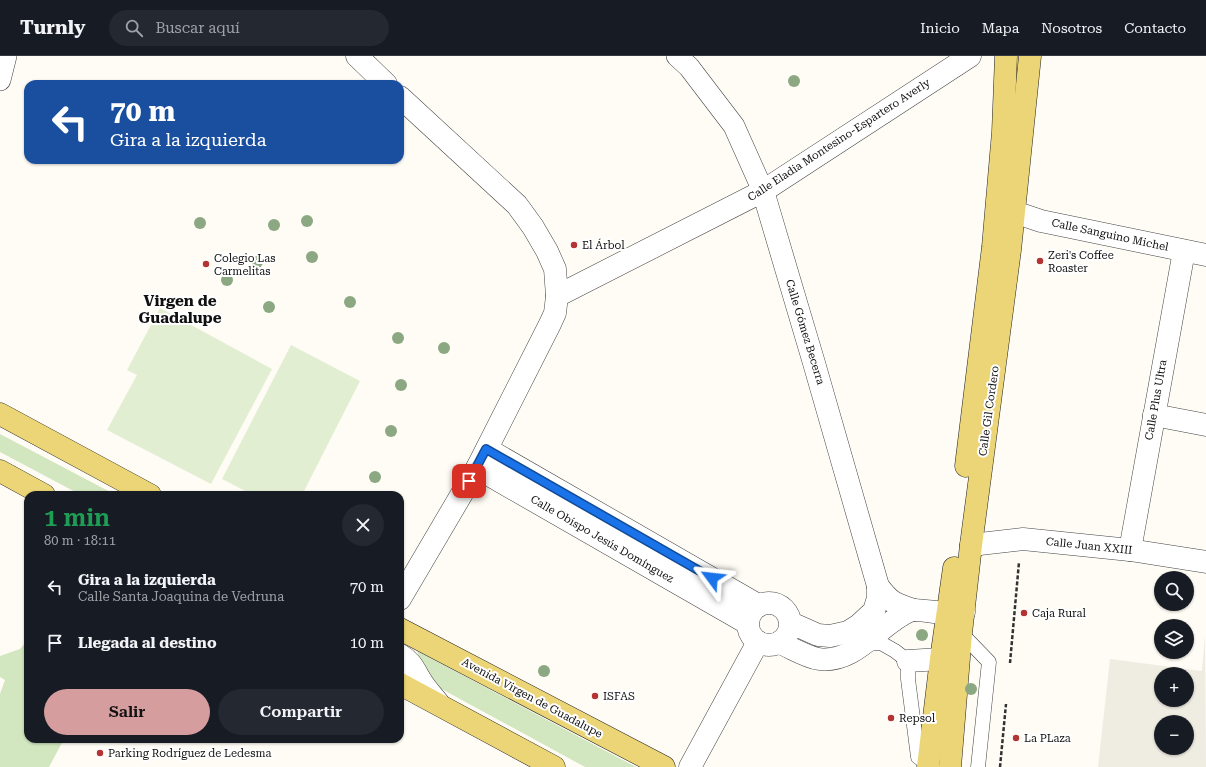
<!DOCTYPE html>
<html lang="es">
<meta charset="utf-8">
<style>
body{margin:0;font-family:"Roboto Serif",serif;background:#242831;color:#f1f3f6;height:100vh;display:flex;flex-direction:column;font-size:15px;white-space:nowrap}
*{box-sizing:border-box;margin:0}
p{font-size:13px;color:#9ea1a6}
.icon{flex:none;width:22px;height:22px;fill:none;stroke:currentColor;stroke-width:2;stroke-linecap:round;stroke-linejoin:round}
.map{position:relative;flex:1;overflow:hidden}
.drawer{position:absolute;left:24px;top:435px;width:380px;height:252px;display:flex;flex-direction:column;background:#171b24;border-radius:12px;box-shadow:0 1px 3px #0004}
.drawer>*{flex:none}
.banner{position:absolute;left:24px;top:24px;width:380px;height:84px;border-radius:12px;box-shadow:0 1px 3px #0004;background:#1a4fa0;color:#fff;overflow:hidden}
.tools{position:absolute;left:1154px;top:515px;display:grid;gap:8px}
.tools a{display:grid;place-items:center;width:40px;height:40px;border-radius:50%;background:#171b24;box-shadow:0 1px 3px #0004;font-size:20px}
.pin{position:absolute;display:grid;place-items:center;width:34px;height:34px;color:#fff;margin:-17px;border-radius:8px;box-shadow:0 2px 6px #0006}
.me{position:absolute;width:44px;margin:-22px;rotate:300deg;stroke-linejoin:round;filter:drop-shadow(0 0 3px #0008)}
.turn{display:flex;align-items:center;gap:14px;height:84px;padding:0 20px;font-size:18px}
.turn .icon{width:52px;height:52px;stroke-width:2.5}
.turn b{display:block;font-size:28px;line-height:34px}
.round{display:grid;place-items:center;flex:none;width:42px;height:42px;border-radius:21px;background:#242831}
.headline{display:flex;align-items:center;justify-content:space-between;height:68px;padding:0 20px}
h1{font-size:24px;font-weight:600;line-height:30px;color:#1e9e55}
.primary-button{display:flex;gap:8px;margin-top:auto;padding:8px 20px}
.primary-button a{flex:1;height:46px;border-radius:24px;background:#d69d9f;color:#111;font-size:16px;font-weight:600;line-height:46px;text-align:center}
.primary-button a+a{background:#242831;color:#f1f3f6}
ul{padding:0;list-style:none}
li{display:flex;align-items:center;gap:12px;height:56px;padding:0 20px}
li div{flex:1}
li b{display:block;font-size:15px}
li em{font-style:normal}
header{display:flex;align-items:center;gap:24px;box-sizing:border-box;height:56px;padding:0 20px;background:#171b24;border-bottom:1px solid #363941}
header strong{font-size:19px}
nav{display:flex;gap:22px;margin-inline-start:auto;font-size:14px}
.search{width:280px;height:36px;background:#242831;display:flex;align-items:center;gap:10px;box-sizing:border-box;padding:0 14px;border-radius:22px;color:#9ea1a6;font-size:15px}
.map>svg:first-child{display:block}
.green{fill:#d2e6c0}
.pitch{fill:#e2eed1}
.plaza{fill:#efece2;fill-rule:evenodd}
.lines{fill:none;stroke-linecap:round;stroke-linejoin:round}
.service-casing{stroke:#434343;stroke-width:15}
.pedestrian-casing{stroke:#434343;stroke-width:22}
.minor-casing{stroke:#434343;stroke-width:23}
.primary-casing{stroke:#212121;stroke-width:23}
.path{stroke:#323232;stroke-width:2.5;stroke-dasharray:4 2;stroke-linecap:butt}
.service{stroke:#fff;stroke-width:14}
.pedestrian{stroke:#fff;stroke-width:21}
.minor{stroke:#fff;stroke-width:22}
.primary{stroke:#ecd576;stroke-width:22}
.tree{fill:#8ca882}
.route-casing{stroke:#114b97;stroke-width:10}
.route{stroke:#1a73e8;stroke-width:7}
.poi-dot{fill:#b43434;stroke:#fff;stroke-width:1.5}
.labels{text-anchor:middle;dominant-baseline:central;stroke-width:4;stroke-linejoin:round;paint-order:stroke}
.street-label{font-size:11px;fill:#101010;stroke:#fff}
.poi-label{font-size:11px;fill:#101010;stroke:#fff;text-anchor:start}
.district-label{font-size:15px;font-weight:bold;fill:#101010;stroke:#fff}
</style>
<header>
<strong>Turnly</strong>
<div class="search"><svg class="icon" aria-label="search" viewBox="0 0 24 24"><circle cx="10" cy="10" r="6"/><path d="M15 15l6 6"/></svg>Buscar aquí</div>
<nav><a>Inicio</a><a>Mapa</a><a>Nosotros</a><a>Contacto</a></nav>
</header>
<div class="map">
<svg width="1206" height="711" viewBox="0 0 1206 711">
<rect width="100%" height="100%" fill="#fefcf4"/>
<g class="green">
<polygon points="0,378 116,439 81,439 0,396"/>
<polygon points="28,584 28,683 64,683 49,711 0,711 0,638 5,624 0,621 0,600 20,593"/>
<polygon points="417,595 636,711 585,711 438,631 420,604"/>
</g>
<g class="pitch">
<polygon points="160,252 272,313 211,428 107,374 137,319 127,314"/>
<polygon points="291,289 360,325 302,439 253,439 222,423"/>
</g>
<path class="plaza" d="M 1205,579 L 1206,711 L 1098,711 L 1110,603 L 1202,615 ZM 1161,618 L 1187,618 L 1187,644 L 1161,644 ZM 1161,666 L 1187,666 L 1187,692 L 1161,692 Z"/>
<g class="lines">
<defs>
<g id="service">
<polyline points="961,577 989,606 978,711"/>
<polyline points="865,588 881,587 895,595 908,605 908,623 918,701 929,709"/>
</g>
<g id="pedestrian">
<polyline points="677,0 689,11 734,70 763,135"/>
<polyline points="0,24 6,0"/>
</g>
<g id="minor">
<polyline points="357,0 386,28"/>
<polyline points="400,41 517,149 533,171 547,195 555,213 557,240 555,257 550,268 477,412 400,543"/>
<path d="M 763,135 L 814,307 L 878,530 C 890,546 894,548 914,554"/>
<polyline points="1014,156 1041,165 1206,199"/>
<polyline points="557,240 763,135 970,0"/>
<polyline points="1154,359 1206,369"/>
<polyline points="487,393 758,549"/>
<polyline points="477,412 747,567"/>
<polyline points="971,489 1023,483 1130,494 1206,506"/>
<polyline points="1130,494 1184,195"/>
<circle cx="769" cy="568" r="21"/>
<polyline points="791,567 818,579 830,580 848,576 859,569 874,555 878,542 878,530"/>
<path d="M 780,587 C 792,592 806,601 819,603 C 857,608 880,566 912,554 C 917,553 938,557 945,557 C 951,557 958,556 964,556"/>
<path d="M 400,599 C 411,605 414,613 420,623 C 425,632 433,640 439,648"/>
<polyline points="908,605 941,603"/>
<polyline points="690,711 758,586"/>
</g>
<g id="primary">
<polyline points="0,358 150,439"/>
<polyline points="966,410 993,191 1003,76 1006,0"/>
<polyline points="0,415 44,439"/>
<polyline points="400,573 664,711"/>
<polyline points="400,628 554,711"/>
<polyline points="928,711 941,603 954,512"/>
<polyline points="950,711 961,577 971,489 1010,194 1030,0"/>
</g>
</defs>
<use href="#service" class="service-casing"/>
<use href="#pedestrian" class="pedestrian-casing"/>
<use href="#minor" class="minor-casing"/>
<use href="#primary" class="primary-casing"/>
<g class="path">
<polyline points="1010,607 1019,506"/>
<polyline points="1000,711 1006,648"/>
</g>
<use href="#service" class="service"/>
<use href="#pedestrian" class="pedestrian"/>
<use href="#minor" class="minor"/>
<use href="#primary" class="primary"/>
</g>
<g class="tree">
<circle cx="794" cy="25" r="6"/>
<circle cx="307" cy="165" r="6"/>
<circle cx="200" cy="167" r="6"/>
<circle cx="274" cy="169" r="6"/>
<circle cx="312" cy="201" r="6"/>
<circle cx="257" cy="206" r="6"/>
<circle cx="227" cy="224" r="6"/>
<circle cx="350" cy="246" r="6"/>
<circle cx="269" cy="251" r="6"/>
<circle cx="398" cy="282" r="6"/>
<circle cx="444" cy="292" r="6"/>
<circle cx="401" cy="329" r="6"/>
<circle cx="391" cy="375" r="6"/>
<circle cx="375" cy="421" r="6"/>
<circle cx="922" cy="579" r="6"/>
<circle cx="544" cy="615" r="6"/>
<circle cx="971" cy="633" r="6"/>
</g>
<g class="lines">
<defs>
<polyline id="route" points="469,425 486,393 712,522"/>
</defs>
<use href="#route" class="route-casing"/>
<use href="#route" class="route"/>
</g>
<g class="poi-dot">
<circle cx="574" cy="189" r="4"/>
<circle cx="1040" cy="205" r="4"/>
<circle cx="206" cy="208" r="4"/>
<circle cx="1024" cy="557" r="4"/>
<circle cx="595" cy="640" r="4"/>
<circle cx="891" cy="662" r="4"/>
<circle cx="1016" cy="682" r="4"/>
<circle cx="100" cy="697" r="4"/>
</g>
<g class="labels">
<g class="street-label">
<text transform="translate(839 84) rotate(-33)">Calle Eladia Montesino-Espartero Averly</text>
<text transform="translate(1110 179) rotate(12)">Calle Sanguino Michel</text>
<text transform="translate(805 276) rotate(73)">Calle Gómez Becerra</text>
<text transform="translate(1156 344) rotate(-80)">Calle Plus Ultra</text>
<text transform="translate(989 355) rotate(-82)">Calle Gil Cordero</text>
<text transform="translate(602 483) rotate(30)">Calle Obispo Jesús Domínguez</text>
<text transform="translate(1089 490) rotate(6)">Calle Juan XXIII</text>
<text transform="translate(532 642) rotate(28)">Avenida Virgen de Guadalupe</text>
</g>
<g class="poi-label">
<text x="582" y="189">El Árbol</text>
<text x="1048" y="199">Zeri's Coffee<tspan x="1048" dy="13">Roaster</tspan></text>
<text x="214" y="202">Colegio Las<tspan x="214" dy="13">Carmelitas</tspan></text>
<text x="1032" y="557">Caja Rural</text>
<text x="603" y="640">ISFAS</text>
<text x="899" y="662">Repsol</text>
<text x="1024" y="682">La PLaza</text>
<text x="108" y="697">Parking Rodríguez de Ledesma</text>
</g>
<g class="district-label">
<text x="180" y="245">Virgen de<tspan x="180" dy="17">Guadalupe</tspan></text>
</g>
</g>
</svg>
<div class="tools">
<a><svg class="icon" aria-label="search" viewBox="0 0 24 24"><circle cx="10" cy="10" r="6"/><path d="M15 15l6 6"/></svg></a>
<a><svg class="icon" aria-label="layers" viewBox="0 0 24 24"><path d="M12 4l9 5-9 5-9-5zM3 14l9 5 9-5"/></svg></a>
<a>+</a>
<a>−</a>
</div>
<div class="pin" style="left:469px;top:425px;background:#d93025"><svg class="icon" aria-label="arrive" viewBox="0 0 24 24"><path d="M6 21V4h12l-3 4 3 4H6"/></svg></div>
<svg class="me" style="left:712px;top:522px" viewBox="-20 -20 40 40"><path d="M0-17L14 15 0 8-14 15z" fill="#1a73e8" stroke="#fff" stroke-width="4"/></svg>
<div class="banner">
<div class="turn"><svg class="icon" aria-label="left" viewBox="0 0 24 24"><path d="M17 20v-9H6M10 6l-5 5 5 5"/></svg><div><b>70 m</b>Gira a la izquierda</div></div>
</div>
<section class="drawer">
<div class="headline"><div><h1>1 min</h1><p>80 m · 18:11</p></div><a class="round"><svg class="icon" aria-label="close" viewBox="0 0 24 24"><path d="M6 6l12 12M18 6L6 18"/></svg></a></div>
<ul>
<li><svg class="icon" aria-label="left" viewBox="0 0 24 24"><path d="M17 20v-9H6M10 6l-5 5 5 5"/></svg><div><b>Gira a la izquierda</b><p>Calle Santa Joaquina de Vedruna</p></div><em>70 m</em></li>
<li><svg class="icon" aria-label="arrive" viewBox="0 0 24 24"><path d="M6 21V4h12l-3 4 3 4H6"/></svg><div><b>Llegada al destino</b></div><em>10 m</em></li>
</ul>
<div class="primary-button"><a>Salir</a><a>Compartir</a></div>
</section>
</div>
